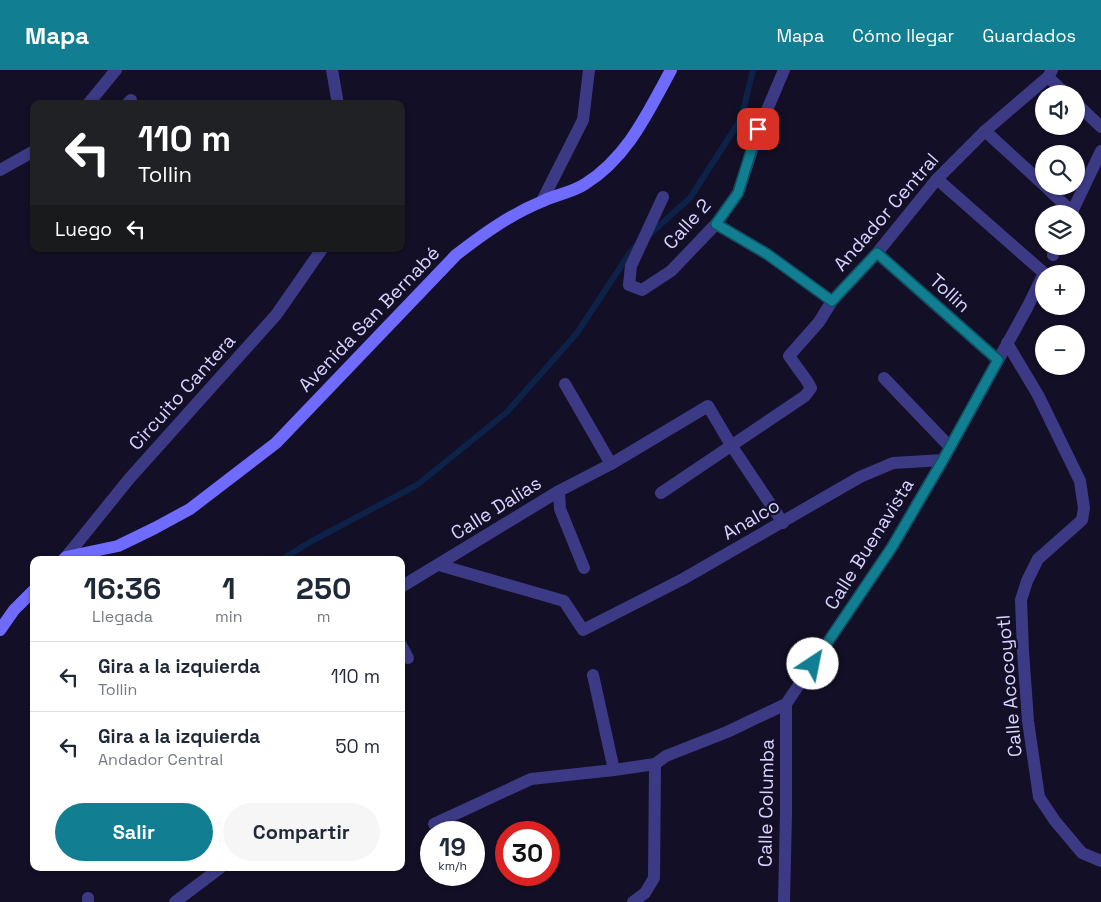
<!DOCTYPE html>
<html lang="es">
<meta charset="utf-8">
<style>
body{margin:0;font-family:"Space Grotesk",sans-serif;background:#f6f6f7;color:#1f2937;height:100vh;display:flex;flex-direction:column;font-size:19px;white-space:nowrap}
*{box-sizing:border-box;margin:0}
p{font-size:16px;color:#747a83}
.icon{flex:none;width:28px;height:28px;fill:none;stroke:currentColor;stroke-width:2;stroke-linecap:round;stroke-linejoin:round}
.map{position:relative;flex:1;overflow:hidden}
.side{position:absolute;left:30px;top:486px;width:375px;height:315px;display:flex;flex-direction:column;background:#fff;border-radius:10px;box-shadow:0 1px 4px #0004}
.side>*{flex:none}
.guide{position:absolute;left:30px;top:30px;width:375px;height:152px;border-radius:10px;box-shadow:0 1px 4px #0004;background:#202124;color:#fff;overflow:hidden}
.tools{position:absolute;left:1035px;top:15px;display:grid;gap:10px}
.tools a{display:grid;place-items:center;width:50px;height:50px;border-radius:50%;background:#fff;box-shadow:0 1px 4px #0004;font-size:25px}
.speed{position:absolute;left:420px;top:751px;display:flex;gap:10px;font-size:25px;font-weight:700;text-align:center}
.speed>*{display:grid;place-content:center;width:65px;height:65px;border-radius:50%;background:#fff;box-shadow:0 1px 4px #0004;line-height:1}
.speed small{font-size:12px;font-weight:400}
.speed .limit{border:8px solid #d22;background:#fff;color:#111}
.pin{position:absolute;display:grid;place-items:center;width:42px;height:42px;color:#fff;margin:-21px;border-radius:10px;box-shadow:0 2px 8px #0006}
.me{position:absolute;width:55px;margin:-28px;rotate:34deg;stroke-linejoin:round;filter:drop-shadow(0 0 4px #0008)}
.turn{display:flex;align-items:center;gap:18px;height:105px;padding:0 25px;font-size:22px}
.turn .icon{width:65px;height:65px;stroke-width:2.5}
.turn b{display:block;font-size:35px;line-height:42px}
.then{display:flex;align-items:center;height:48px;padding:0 25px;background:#0003;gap:10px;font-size:19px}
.eta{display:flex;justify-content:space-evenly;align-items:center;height:85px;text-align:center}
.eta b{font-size:30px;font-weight:800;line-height:35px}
.primary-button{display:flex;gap:10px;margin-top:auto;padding:10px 25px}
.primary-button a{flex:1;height:58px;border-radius:30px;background:#117e91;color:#fff;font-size:20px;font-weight:800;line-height:58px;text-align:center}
.primary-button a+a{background:#f6f6f7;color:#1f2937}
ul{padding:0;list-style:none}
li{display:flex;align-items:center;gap:15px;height:70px;padding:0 25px;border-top:1px solid #e0e1e3}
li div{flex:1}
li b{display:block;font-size:19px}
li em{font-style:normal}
header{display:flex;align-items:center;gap:30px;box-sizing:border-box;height:70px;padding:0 25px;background:#117e91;color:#fff}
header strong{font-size:24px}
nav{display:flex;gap:28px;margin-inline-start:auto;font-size:18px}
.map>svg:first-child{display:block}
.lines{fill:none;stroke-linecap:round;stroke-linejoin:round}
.stream{stroke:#0c2248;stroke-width:6}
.minor{stroke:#3d3a85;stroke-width:12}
.secondary{stroke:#6f6bff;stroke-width:12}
.route-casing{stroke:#0b525e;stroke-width:12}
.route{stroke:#117e91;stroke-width:9}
.labels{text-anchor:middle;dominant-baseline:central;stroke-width:4.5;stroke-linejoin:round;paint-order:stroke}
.street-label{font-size:19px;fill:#d9d4ff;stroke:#130f26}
</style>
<header>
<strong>Mapa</strong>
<nav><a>Mapa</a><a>Cómo llegar</a><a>Guardados</a></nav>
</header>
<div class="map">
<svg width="1101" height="832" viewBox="0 0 1101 832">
<rect width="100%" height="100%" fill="#130f26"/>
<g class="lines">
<g class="stream">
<polyline points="649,165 690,128 741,49 753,0"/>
<polyline points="281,490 310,472 417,415 507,342 577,263 631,181 637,175"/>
</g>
<g class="minor">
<polyline points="332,0 338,34"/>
<polyline points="1048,7 1066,24"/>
<polyline points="1076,33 1101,57"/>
<polyline points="88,34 116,0"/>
<polyline points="127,34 131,30"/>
<polyline points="985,61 1044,115"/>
<polyline points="0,100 34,81"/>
<polyline points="1045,116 1072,142"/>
<polyline points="663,127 631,196 629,215 642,220 671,201 716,154 738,123 759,59 784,0"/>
<polyline points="542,131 583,50 589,0"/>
<polyline points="1071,144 1101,81"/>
<polyline points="716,154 767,184 832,231"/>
<polyline points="877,183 998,290"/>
<polyline points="1053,185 1056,176"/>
<polyline points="1007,273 1038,325 1080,411 1084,438 1082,450 1038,489 1027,511 1021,530 1023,581 1028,651 1039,727 1055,751 1082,783 1101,791"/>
<polyline points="884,308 950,377"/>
<polyline points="565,314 611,394"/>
<polyline points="559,421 560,439 584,498"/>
<polyline points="661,423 805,326 811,318 807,311 789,286 819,252 832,231 877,183 937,109 985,61 1048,7 1052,0"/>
<polyline points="68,490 66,487 129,409 276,245 322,179"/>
<polyline points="439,495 564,531 583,560 683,509 860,407 893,393 943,390"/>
<polyline points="401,517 559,421 611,394 708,336 731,375 783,453"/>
<polyline points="401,575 408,588"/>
<polyline points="593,605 614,700"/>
<polyline points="434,754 531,709 614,700 655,694 666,686 727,662 786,634 892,477 943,390 1028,236 1044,203 937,109"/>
<polyline points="88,828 88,832"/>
<polyline points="175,832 220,798"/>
<polyline points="633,832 645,823 654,808 655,694"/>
<polyline points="784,832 786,743 786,634"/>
</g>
<g class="secondary">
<path d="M 63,490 L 66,487 L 118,476 L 155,458 L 190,439 L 276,373 L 456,185 C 483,164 511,144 543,131 C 556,125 573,122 585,114 C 628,87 648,42 671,0"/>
<polyline points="0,560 14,540 34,520"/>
</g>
</g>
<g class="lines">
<defs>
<polyline id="route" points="758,59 738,123 716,154 767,184 832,231 877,183 998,290 943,390 892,477 813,594"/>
</defs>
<use href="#route" class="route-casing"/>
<use href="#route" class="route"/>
</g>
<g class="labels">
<g class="street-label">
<text transform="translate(886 142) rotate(-49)">Andador Central</text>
<text transform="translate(687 154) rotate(-48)">Calle 2</text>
<text transform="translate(950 223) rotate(42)">Tollin</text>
<text transform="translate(369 249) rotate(-46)">Avenida San Bernabé</text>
<text transform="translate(182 322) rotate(-48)">Circuito Cantera</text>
<text transform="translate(496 438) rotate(-32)">Calle Dalias</text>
<text transform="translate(751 449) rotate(-30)">Analco</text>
<text transform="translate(869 474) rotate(-58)">Calle Buenavista</text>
<text transform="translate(1009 616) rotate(-95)">Calle Acocoyotl</text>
<text transform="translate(766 733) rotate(-89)">Calle Columba</text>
</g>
</g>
</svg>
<div class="tools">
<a><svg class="icon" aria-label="sound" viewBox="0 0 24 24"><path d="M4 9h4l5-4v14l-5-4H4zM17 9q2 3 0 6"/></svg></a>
<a><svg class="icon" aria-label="search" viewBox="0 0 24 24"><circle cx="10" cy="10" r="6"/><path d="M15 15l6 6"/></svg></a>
<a><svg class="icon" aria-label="layers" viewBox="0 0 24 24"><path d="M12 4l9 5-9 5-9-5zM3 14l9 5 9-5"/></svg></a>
<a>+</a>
<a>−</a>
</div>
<div class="speed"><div>19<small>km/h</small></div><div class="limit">30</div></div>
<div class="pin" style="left:758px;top:59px;background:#d93025"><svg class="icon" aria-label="arrive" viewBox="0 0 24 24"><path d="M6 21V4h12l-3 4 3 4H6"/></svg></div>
<svg class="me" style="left:813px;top:594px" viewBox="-20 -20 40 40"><circle r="19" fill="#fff"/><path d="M0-13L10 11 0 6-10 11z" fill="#117e91"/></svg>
<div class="guide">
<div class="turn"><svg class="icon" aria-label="left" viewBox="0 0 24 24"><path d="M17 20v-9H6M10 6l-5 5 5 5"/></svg><div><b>110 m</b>Tollin</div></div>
<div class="then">Luego<svg class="icon" aria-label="left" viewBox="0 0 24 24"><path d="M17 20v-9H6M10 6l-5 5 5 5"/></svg></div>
</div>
<section class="side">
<div class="eta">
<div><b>16:36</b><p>Llegada</p></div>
<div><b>1</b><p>min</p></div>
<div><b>250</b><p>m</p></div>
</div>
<ul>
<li><svg class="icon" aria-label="left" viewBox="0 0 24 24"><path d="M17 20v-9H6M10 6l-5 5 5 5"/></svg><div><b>Gira a la izquierda</b><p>Tollin</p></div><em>110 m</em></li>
<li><svg class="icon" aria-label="left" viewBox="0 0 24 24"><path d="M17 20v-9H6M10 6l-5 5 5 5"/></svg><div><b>Gira a la izquierda</b><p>Andador Central</p></div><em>50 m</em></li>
</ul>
<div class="primary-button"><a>Salir</a><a>Compartir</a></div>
</section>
</div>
